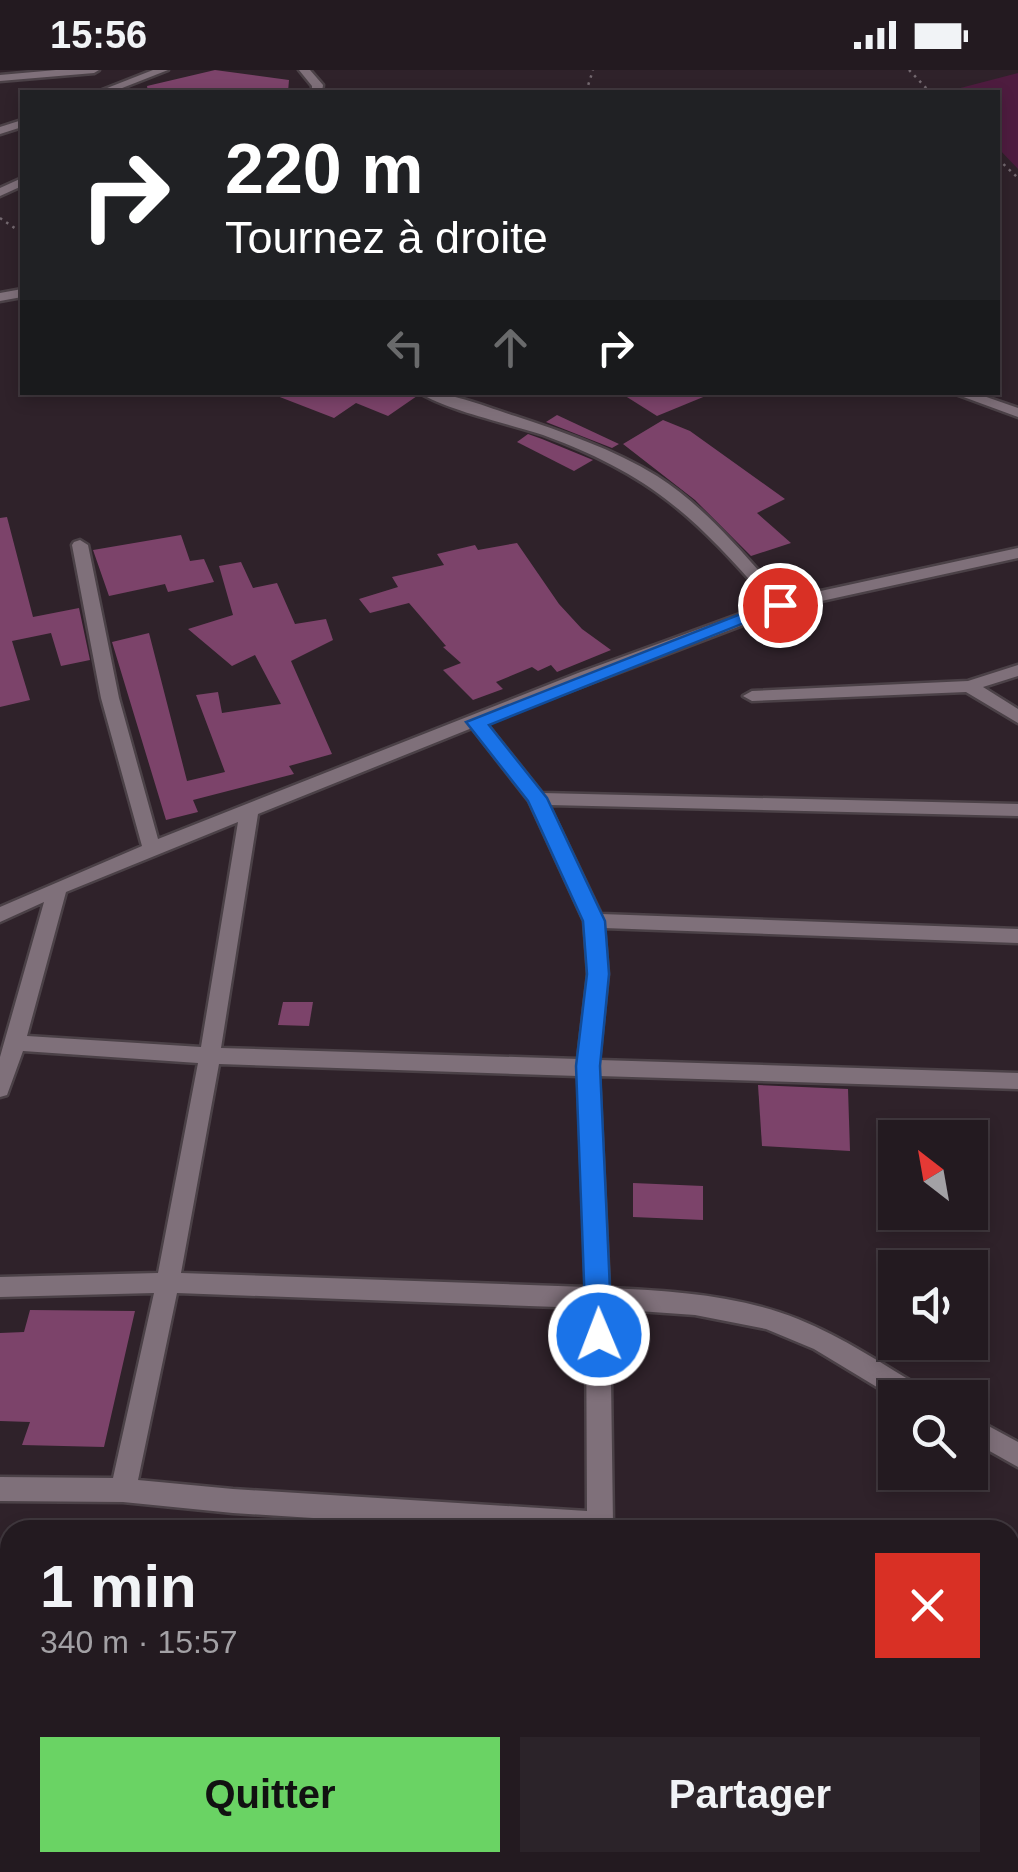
<!DOCTYPE html>
<html lang="fr">
<meta charset="utf-8">
<style>
body{margin:0;font-family:Arial,sans-serif;background:#2b2329;color:#f1f3f6;height:100vh;display:flex;flex-direction:column;font-size:38px;white-space:nowrap}
*{box-sizing:border-box;margin:0}
p{font-size:32px;color:#a3a1a5}
.icon{flex:none;width:55px;height:55px;fill:none;stroke:currentColor;stroke-width:2;stroke-linecap:round;stroke-linejoin:round}
.map{position:relative;flex:1;overflow:hidden}
.details{position:absolute;left:0px;top:1450px;width:1020px;height:352px;display:flex;flex-direction:column;background:#231a20;border-radius:30px 30px 0 0;box-shadow:0 5px 15px #0003,0 0 0 2px #40383e}
.details>*{flex:none}
.guide{position:absolute;left:20px;top:20px;width:980px;height:305px;border-radius:0px;box-shadow:0 5px 15px #0003,0 0 0 2px #40383e;background:#202124;color:#fff;overflow:hidden}
.needle{width:65px;rotate:329deg}
.fabs{position:absolute;left:878px;top:1050px;display:grid;gap:20px}
.fabs a{display:grid;place-items:center;width:110px;height:110px;border-radius:0px;background:#231a20;box-shadow:0 5px 15px #0003,0 0 0 2px #40383e;font-size:50px}
.pin{position:absolute;display:grid;place-items:center;width:85px;height:85px;color:#fff;margin:-42px;border:5px solid #fff;border-radius:50%;box-shadow:0 2px 10px #0007}
.me{position:absolute;width:110px;margin:-55px;rotate:359deg;stroke-linejoin:round;filter:drop-shadow(0 0 8px #0008)}
.turn{display:flex;align-items:center;gap:35px;height:210px;padding:0 40px;font-size:45px}
.turn .icon{width:130px;height:130px;stroke-width:2.5}
.turn b{display:block;font-size:70px;line-height:85px}
.lanes{display:flex;align-items:center;height:95px;padding:0 40px;background:#0003;justify-content:center;gap:50px;direction:ltr}
.lanes .off{opacity:.35}
.round{display:grid;place-items:center;flex:none;width:105px;height:105px;border-radius:0px;background:#2b2329}
.summary{display:flex;align-items:center;justify-content:space-between;height:170px;padding:0 40px}
h1{font-size:60px;font-weight:700;line-height:75px}
.cta{display:flex;gap:20px;margin-top:auto;padding:20px 40px}
.cta a{flex:1;height:115px;border-radius:0px;background:#6ad364;color:#111;font-size:40px;font-weight:700;line-height:115px;text-align:center}
.cta a+a{background:#2b2329;color:#f1f3f6}
.status{display:flex;justify-content:space-between;align-items:center;height:70px;padding:0 50px;background:#231a20;direction:ltr}
.status svg{height:28px;fill:currentColor}
.map>svg:first-child{display:block}
.green{fill:#4e1c3f}
.building{fill:#7c436a}
.lines{fill:none;stroke-linecap:round;stroke-linejoin:round}
.street-casing{stroke:#4b4147;stroke-width:5}
.path{stroke:#746970;stroke-width:2.5;stroke-dasharray:2.5 5;stroke-linecap:butt}
.street{fill:#7f707a;fill-rule:evenodd}
.route{fill:#1a73e8;stroke:#114b97;stroke-width:2.5}
</style>
<div class="status"><b>15:56</b><svg viewBox="0 0 49 12"><path d="M0 12V9h3v3zM5 12V6h3v6zM10 12V3h3v9zM15 12V0h3v12zM26 1h20v11H26zM47 4h2v5h-2z"/></svg></div>
<div class="map">
<svg width="1018" height="1802" viewBox="0 0 1018 1802">
<rect width="100%" height="100%" fill="#2f222a"/>
<polygon class="green" points="1018,3 1018,99 998,78 998,22 945,22"/>
<g class="building">
<polygon points="215,0 289,10 288,22 148,22 147,16"/>
<polygon points="414,322 417,326 388,346 356,333 334,348 272,324"/>
<polygon points="619,322 713,322 713,323 657,346"/>
<polygon points="557,345 619,374 612,378 546,352"/>
<polygon points="663,350 690,361 785,429 757,443 791,473 751,486 695,430 623,374"/>
<polygon points="528,364 542,369 593,390 574,401 517,372"/>
<polygon points="7,447 33,547 79,538 90,590 61,596 51,563 12,571 30,630 0,637 0,448"/>
<polygon points="181,465 190,491 204,489 214,512 168,522 165,514 109,526 93,480"/>
<polygon points="517,473 559,534 582,559 611,580 557,602 551,595 538,601 532,597 496,612 503,619 473,630 443,600 461,593 443,577 446,576 409,533 370,543 359,529 398,517 392,507 444,495 437,484 475,475 478,480"/>
<polygon points="241,492 253,518 277,513 295,554 326,549 333,570 291,591 332,684 289,696 294,704 193,730 198,742 166,750 112,572 149,563 187,711 225,702 196,625 218,622 222,643 281,634 255,585 232,596 188,559 233,545 219,496"/>
<polygon points="283,932 313,932 309,956 278,955"/>
<polygon points="758,1015 848,1019 850,1081 762,1076"/>
<polygon points="633,1113 703,1116 703,1150 633,1147"/>
<polygon points="30,1240 135,1241 104,1377 22,1375 30,1352 0,1351 0,1263 24,1262"/>
</g>
<g class="lines">
<defs>
<g id="street">
<polygon points="56,0 99,0 94,3 0,11 0,5"/>
<polygon points="153,0 168,0 112,22 97,22"/>
<polygon points="299,0 310,0 323,15 322,22 312,22 312,16"/>
<polygon points="22,50 22,57 0,64 0,57"/>
<polygon points="22,108 22,116 0,126 0,118"/>
<polygon points="22,219 22,227 0,231 0,223"/>
<path d="M 418,322 C 452,322 483,336 515,346 C 563,362 613,379 657,406 C 707,438 745,486 784,529 L 1018,478 L 1018,488 L 785,539 L 486,653 L 542,723 L 1018,734 L 1018,746 L 549,735 L 601,844 L 1018,859 L 1018,873 L 604,858 L 608,904 L 599,990 L 1018,1003 L 1018,1019 L 599,1006 L 609,1218 C 673,1221 738,1225 798,1249 C 843,1267 884,1295 926,1320 L 929,1328 L 895,1328 L 814,1279 L 766,1259 L 695,1245 L 610,1239 L 613,1454 L 610,1460 L 502,1460 L 233,1443 L 123,1432 L 0,1431 L 0,1407 L 113,1408 L 154,1223 L 0,1227 L 0,1207 L 158,1203 L 198,993 L 23,981 L 7,1025 L 0,1027 L 0,987 L 44,832 L 0,852 L 0,837 L 142,776 L 101,628 L 72,475 L 74,472 L 80,470 L 88,475 L 119,628 L 158,769 L 578,603 L 770,533 C 695,447 652,405 543,365 C 507,353 448,341 418,322 ZM 472,658 L 529,731 L 584,851 L 588,904 L 578,989 L 221,978 L 258,744 ZM 238,752 L 201,977 L 27,966 L 66,822 ZM 219,994 L 578,1006 L 586,1217 L 181,1203 ZM 177,1223 L 586,1238 L 587,1441 L 233,1419 L 138,1410 Z"/>
<polygon points="950,322 972,322 1018,338 1018,347"/>
<polygon points="1018,595 1018,606 983,617 1018,639 1018,653 966,622 752,631 743,626 752,621 968,611"/>
<polygon points="970,1346 1018,1372 1018,1397 970,1370"/>
<polygon points="0,1645 10,1646 10,1674 0,1673"/>
<rect x="249" y="1792" width="30" height="10"/>
</g>
</defs>
<use href="#street" class="street-casing"/>
<g class="path">
<polyline points="909,0 930,22"/>
<polyline points="586,22 593,0"/>
<polyline points="998,89 1018,108"/>
<polyline points="0,148 22,163"/>
</g>
<use href="#street" class="street"/>
</g>
<polygon class="route" points="774,531 789,535 489,655 547,728 605,851 609,904 600,996 612,1265 609,1273 599,1277 589,1273 586,1265 576,996 587,904 583,851 528,731 466,652"/>
</svg>
<div class="fabs">
<a><svg class="needle" viewBox="-14 -14 28 28"><path d="M0-13l5 13h-10z" fill="#e53935"/><path d="M0 13l5-13h-10z" fill="#a3a1a5"/></svg></a>
<a><svg class="icon" aria-label="sound" viewBox="0 0 24 24"><path d="M4 9h4l5-4v14l-5-4H4zM17 9q2 3 0 6"/></svg></a>
<a><svg class="icon" aria-label="search" viewBox="0 0 24 24"><circle cx="10" cy="10" r="6"/><path d="M15 15l6 6"/></svg></a>
</div>
<div class="pin" style="left:780px;top:535px;background:#d93025"><svg class="icon" aria-label="arrive" viewBox="0 0 24 24"><path d="M6 21V4h12l-3 4 3 4H6"/></svg></div>
<svg class="me" style="left:599px;top:1265px" viewBox="-20 -20 40 40"><circle r="17" fill="#1a73e8" stroke="#fff" stroke-width="3"/><path d="M0-11L8 9 0 5-8 9z" fill="#fff"/></svg>
<div class="guide">
<div class="turn"><svg class="icon" aria-label="right" viewBox="0 0 24 24"><path d="M7 20v-9h11M14 6l5 5-5 5"/></svg><div><b>220 m</b>Tournez à droite</div></div>
<div class="lanes"><svg class="icon off" aria-label="left" viewBox="0 0 24 24"><path d="M17 20v-9H6M10 6l-5 5 5 5"/></svg><svg class="icon off" aria-label="ahead" viewBox="0 0 24 24"><path d="M12 20V5M6 11l6-6 6 6"/></svg><svg class="icon" aria-label="right" viewBox="0 0 24 24"><path d="M7 20v-9h11M14 6l5 5-5 5"/></svg></div>
</div>
<section class="details">
<div class="summary"><div><h1>1 min</h1><p>340 m · 15:57</p></div><a class="round" style="background:#d93025;color:#fff"><svg class="icon" aria-label="close" viewBox="0 0 24 24"><path d="M6 6l12 12M18 6L6 18"/></svg></a></div>
<div class="cta"><a>Quitter</a><a>Partager</a></div>
</section>
</div>
